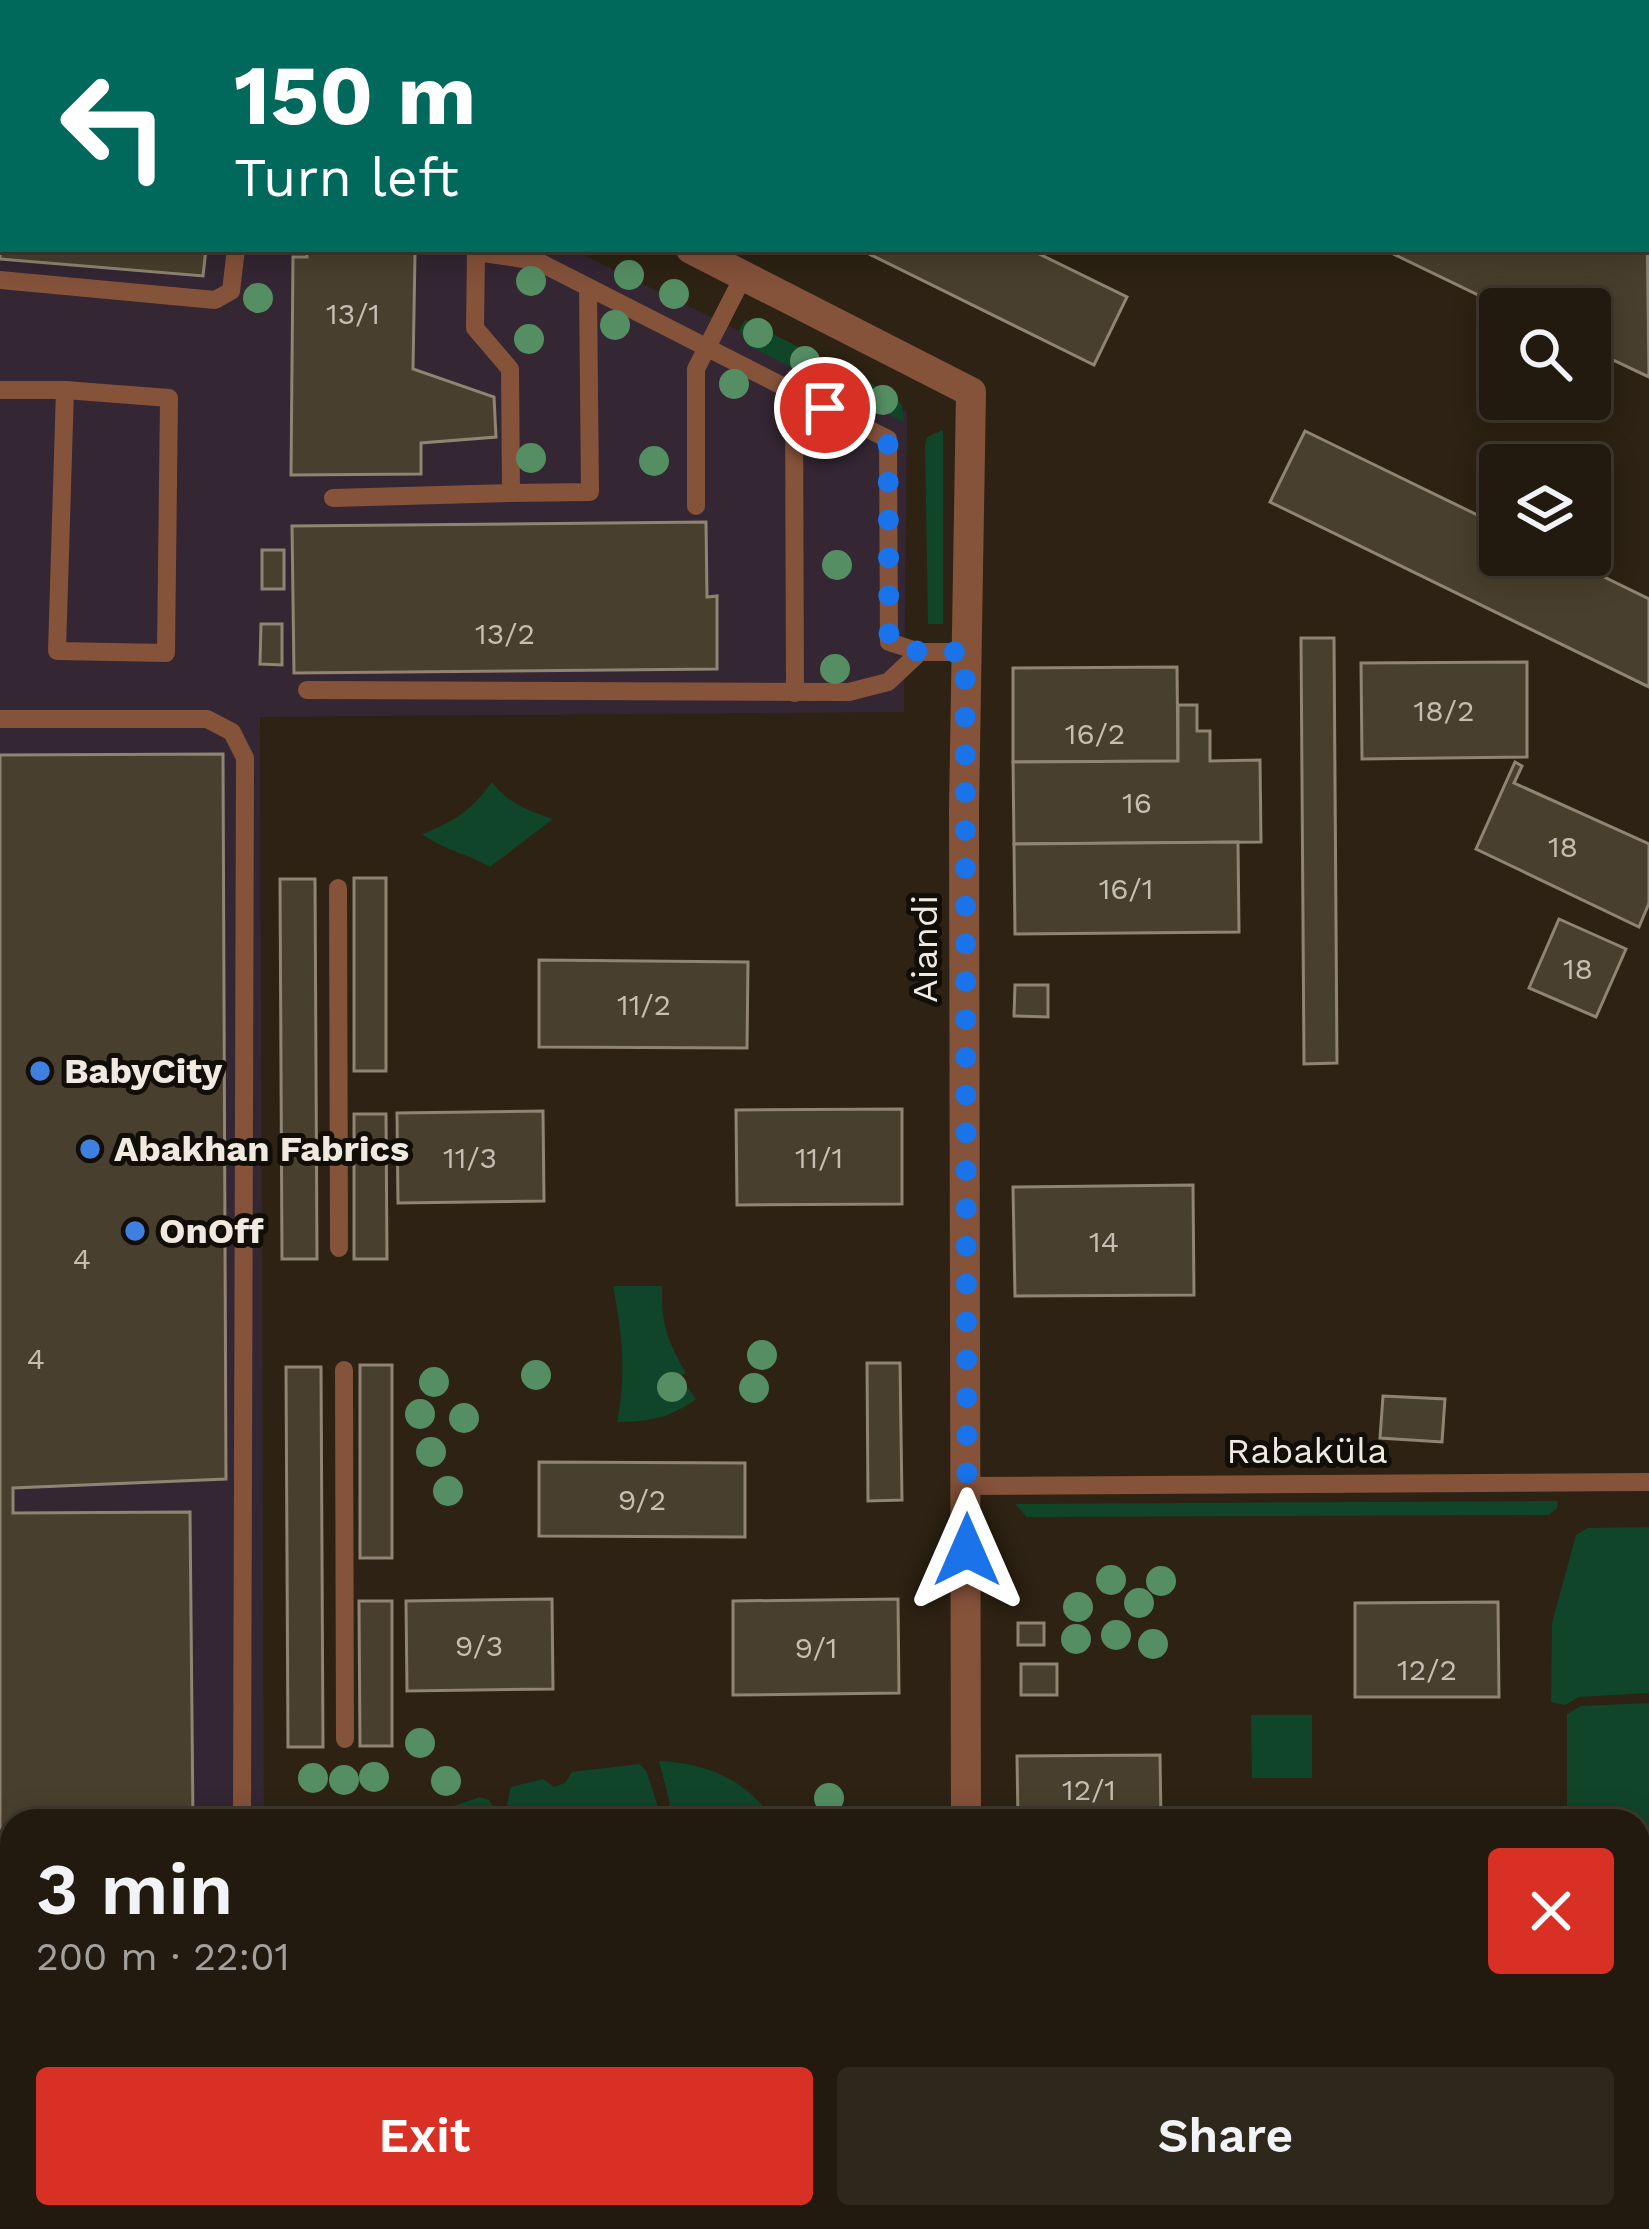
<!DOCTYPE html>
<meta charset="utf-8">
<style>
body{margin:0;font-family:"Work Sans",sans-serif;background:#2e271c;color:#f1f3f6;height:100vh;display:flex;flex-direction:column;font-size:45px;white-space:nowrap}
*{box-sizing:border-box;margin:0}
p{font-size:39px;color:#a2a19e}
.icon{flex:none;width:66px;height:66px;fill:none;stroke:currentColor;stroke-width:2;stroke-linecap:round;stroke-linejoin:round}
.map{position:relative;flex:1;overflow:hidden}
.sheet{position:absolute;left:0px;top:1809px;width:1650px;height:420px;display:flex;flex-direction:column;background:#221a0e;border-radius:36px 36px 0 0;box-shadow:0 6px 30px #0003,0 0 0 3px #3f382e}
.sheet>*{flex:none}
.banner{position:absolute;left:0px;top:0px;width:1650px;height:252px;box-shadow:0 6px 30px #0003,0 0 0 3px #3f382e;background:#00695c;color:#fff;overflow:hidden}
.controls{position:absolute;left:1479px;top:288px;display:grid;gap:24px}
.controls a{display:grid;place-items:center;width:132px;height:132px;border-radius:12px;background:#221a0e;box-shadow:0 6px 30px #0003,0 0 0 3px #3f382e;font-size:60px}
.pin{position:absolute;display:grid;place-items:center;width:102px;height:102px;color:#fff;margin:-51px;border:6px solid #fff;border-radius:50%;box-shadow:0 3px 12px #0007}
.me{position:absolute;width:132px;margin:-66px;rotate:0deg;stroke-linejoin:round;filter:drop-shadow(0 0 9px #0008)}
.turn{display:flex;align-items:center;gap:42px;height:252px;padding:0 36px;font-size:54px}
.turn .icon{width:156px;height:156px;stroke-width:2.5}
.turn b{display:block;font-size:84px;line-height:102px}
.round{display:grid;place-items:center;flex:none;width:126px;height:126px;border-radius:12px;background:#2e271c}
.overview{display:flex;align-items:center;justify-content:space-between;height:204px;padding:0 36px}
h1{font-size:72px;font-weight:600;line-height:90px}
.primary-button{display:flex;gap:24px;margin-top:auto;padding:24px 36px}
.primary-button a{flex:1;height:138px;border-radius:12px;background:#d93025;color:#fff;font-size:48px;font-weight:600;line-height:138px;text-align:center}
.primary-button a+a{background:#2e271c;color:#f1f3f6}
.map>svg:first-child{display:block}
.commercial{fill:#342633}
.green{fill:#114529}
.building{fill:#493f2e;stroke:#908472;stroke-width:3}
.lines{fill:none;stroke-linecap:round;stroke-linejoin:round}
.lane{stroke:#85523a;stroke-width:18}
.street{stroke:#85523a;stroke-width:30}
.tree{fill:#558e63}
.route{stroke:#1a73e8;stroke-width:21;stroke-dasharray:0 37.8}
.shop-dot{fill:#3f7fe0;stroke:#110d07;stroke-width:4.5}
.labels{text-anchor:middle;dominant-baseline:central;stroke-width:10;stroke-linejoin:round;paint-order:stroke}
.number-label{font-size:30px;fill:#c6beb3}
.street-label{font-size:36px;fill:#f0e9df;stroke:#110d07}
.poi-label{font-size:36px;font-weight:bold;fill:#f0e9df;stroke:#110d07;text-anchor:start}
</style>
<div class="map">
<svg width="1649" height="2229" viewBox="0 0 1649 2229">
<rect width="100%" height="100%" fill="#2d2213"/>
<polygon class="commercial" points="0,0 52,3 3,3 3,249 571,249 907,412 904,712 260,717 264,1821 12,1821 12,2217 266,2217 266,2229 0,2229"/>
<g class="green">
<polygon points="745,320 894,395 902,405 904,422 748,346 739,331"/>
<polygon points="943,430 943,624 928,624 925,445 927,437"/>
<path d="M 492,782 C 507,803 529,811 553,819 L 490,867 C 468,854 443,850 422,834 C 454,822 472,810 492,782 Z"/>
<path d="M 613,1286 L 662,1286 C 661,1324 667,1340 686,1373 L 679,1376 L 696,1399 C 670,1418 649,1422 617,1422 C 627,1376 622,1331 613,1286 Z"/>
<polygon points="1558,1501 1557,1508 1549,1515 1027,1517 1015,1504"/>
<polygon points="1649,1527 1649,1693 1579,1697 1565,1705 1551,1702 1552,1623 1576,1535 1588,1528"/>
<polygon points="1649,1703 1649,1858 1638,1856 1638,1821 1567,1821 1567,1714 1581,1706"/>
<polygon points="1251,1715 1312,1715 1312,1778 1252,1778"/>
<path d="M 659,1761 C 706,1763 745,1779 772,1818 L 516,1821 L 507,1804 L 511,1787 L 543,1779 L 554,1787 L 565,1783 L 572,1772 L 639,1764 L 646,1770 L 662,1819 L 670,1804 Z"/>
<polygon points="480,1797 489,1800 501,1821 409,1821"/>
<polygon points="1649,1928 1649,2228 1633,2219 1620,2228 1615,2217 1638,2217 1638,1940"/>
<polygon points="618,2217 731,2217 738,2229 618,2229"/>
</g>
<g class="building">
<polygon points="669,0 891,0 897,3 675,3"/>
<polygon points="973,0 1113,0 972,3"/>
<polygon points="0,108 3,249 206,249 203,276 0,259"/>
<polygon points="1647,215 1649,377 1590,349 1590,309 1507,309 1383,249 1647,249"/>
<polygon points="307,249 404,249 415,254 413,369 494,397 496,437 421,443 421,474 291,475 293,257 307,257"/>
<polygon points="859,249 1029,249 1127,297 1094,365"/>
<polygon points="1305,431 1500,526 1500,555 1559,555 1649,599 1649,687 1270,502"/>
<polygon points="706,522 707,597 717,596 717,669 294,673 292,526"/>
<rect x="262" y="550" width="22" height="39"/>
<polygon points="261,624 282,624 282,665 260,664"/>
<polygon points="1301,638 1334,638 1337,1063 1304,1064"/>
<polygon points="1527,662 1527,757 1362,759 1361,663"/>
<polygon points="1177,667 1178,761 1013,762 1013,668"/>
<polygon points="1178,705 1197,705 1197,731 1210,731 1210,761 1260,760 1261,842 1014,844 1013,762 1178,761"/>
<polygon points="223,754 226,1479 13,1488 13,1513 190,1512 193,1821 12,1821 12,2217 197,2217 197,2229 0,2229 0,755"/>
<polygon points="1515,762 1522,766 1514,783 1649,844 1649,903 1639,927 1476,849"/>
<polygon points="1238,842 1239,932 1015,934 1014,844"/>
<rect x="354" y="878" width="32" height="193"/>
<polygon points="280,879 315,879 317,1259 282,1259"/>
<polygon points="1559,919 1626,949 1596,1017 1529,988"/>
<polygon points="539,960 748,962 747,1048 539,1047"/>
<polygon points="1015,985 1048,985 1048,1017 1014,1016"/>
<polygon points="902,1109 902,1204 737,1205 736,1110"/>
<polygon points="543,1111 544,1201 398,1203 397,1113"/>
<polygon points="354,1114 386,1114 387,1259 354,1259"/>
<polygon points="1193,1185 1194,1295 1015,1296 1013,1187"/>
<polygon points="867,1363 900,1363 902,1500 868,1501"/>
<rect x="360" y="1365" width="32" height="193"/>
<polygon points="286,1367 321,1367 323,1747 288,1747"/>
<polygon points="1383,1396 1445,1399 1442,1442 1380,1438"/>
<polygon points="539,1462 745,1463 745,1537 539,1536"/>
<polygon points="552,1599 553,1689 407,1691 406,1601"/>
<polygon points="898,1599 899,1693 733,1695 733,1601"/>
<polygon points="359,1601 392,1601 392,1746 360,1746"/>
<polygon points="1498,1602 1499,1697 1355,1697 1355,1603"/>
<rect x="1018" y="1623" width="26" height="22"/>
<rect x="1021" y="1664" width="36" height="31"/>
<polygon points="1160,1755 1161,1821 1018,1821 1017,1756"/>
<rect x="292" y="2217" width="35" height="12"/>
<rect x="364" y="2217" width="33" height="12"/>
<rect x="873" y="2217" width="32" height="12"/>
<rect x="1018" y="2217" width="37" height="12"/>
<polygon points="1135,2217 1210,2217 1210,2229 1067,2229 1067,2218"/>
</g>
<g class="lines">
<g class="lane">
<polyline points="628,0 635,3"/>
<polyline points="956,0 958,1"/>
<polyline points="366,1 370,3"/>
<polyline points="573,3 573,0"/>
<polyline points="0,64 3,65"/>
<polyline points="0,280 215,300 231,291 236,249"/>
<polyline points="588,287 590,492 511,493 510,369 475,328 476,252 537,261 794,392 795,693"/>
<polyline points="0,390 65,390 169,398 166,653 57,651 65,390"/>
<polyline points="794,392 888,439 889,642 920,652"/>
<polyline points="333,498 511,493"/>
<polyline points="696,506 696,369 744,275"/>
<polyline points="307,690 849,692 888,682 920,652 965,652"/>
<polyline points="0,719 207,719 232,732 245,758 242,1821"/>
<polyline points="338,888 339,1248"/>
<polyline points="344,1370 345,1739"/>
<polyline points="966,1486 1649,1482"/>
<polyline points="348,2217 348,2229"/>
<polyline points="239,2229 239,2217"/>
</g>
<g class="street">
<polyline points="186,0 192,3"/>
<polyline points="691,249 971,392 964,809 966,1821"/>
<polyline points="968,2217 969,2229"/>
</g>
</g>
<g class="tree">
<circle cx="629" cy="275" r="15"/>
<circle cx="531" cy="281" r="15"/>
<circle cx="674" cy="294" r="15"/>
<circle cx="258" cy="298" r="15"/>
<circle cx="615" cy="325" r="15"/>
<circle cx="758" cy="333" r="15"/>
<circle cx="529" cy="339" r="15"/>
<circle cx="805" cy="361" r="15"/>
<circle cx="734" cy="384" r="15"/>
<circle cx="883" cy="400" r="15"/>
<circle cx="832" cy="433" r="15"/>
<circle cx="531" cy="458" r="15"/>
<circle cx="654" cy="461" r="15"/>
<circle cx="837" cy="565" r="15"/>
<circle cx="835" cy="669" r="15"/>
<circle cx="762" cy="1355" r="15"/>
<circle cx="536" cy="1375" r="15"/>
<circle cx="434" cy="1382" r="15"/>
<circle cx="672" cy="1387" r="15"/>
<circle cx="754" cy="1388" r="15"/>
<circle cx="420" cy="1414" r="15"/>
<circle cx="464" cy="1418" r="15"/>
<circle cx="431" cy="1452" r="15"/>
<circle cx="448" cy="1491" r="15"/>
<circle cx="1111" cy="1580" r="15"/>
<circle cx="1161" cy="1581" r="15"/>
<circle cx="1139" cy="1603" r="15"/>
<circle cx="1078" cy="1607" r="15"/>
<circle cx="1116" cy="1635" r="15"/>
<circle cx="1076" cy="1639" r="15"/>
<circle cx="1153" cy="1644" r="15"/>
<circle cx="420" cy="1743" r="15"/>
<circle cx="374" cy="1777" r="15"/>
<circle cx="313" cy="1778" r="15"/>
<circle cx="344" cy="1780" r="15"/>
<circle cx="446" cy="1781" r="15"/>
<circle cx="829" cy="1798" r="15"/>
</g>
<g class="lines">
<polyline class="route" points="825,408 888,439 889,642 920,652 965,652 967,1550"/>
</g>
<g class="shop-dot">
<circle cx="40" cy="1071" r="12"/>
<circle cx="90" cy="1149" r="12"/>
<circle cx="135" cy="1231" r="12"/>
</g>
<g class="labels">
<g class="number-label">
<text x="353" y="313">13/1</text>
<text x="505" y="633">13/2</text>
<text x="1444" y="710">18/2</text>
<text x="1095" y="733">16/2</text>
<text x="1137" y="802">16</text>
<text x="1563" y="846">18</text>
<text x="1126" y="888">16/1</text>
<text x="1578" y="968">18</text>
<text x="644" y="1004">11/2</text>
<text x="470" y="1157">11/3</text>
<text x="819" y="1157">11/1</text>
<text x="1104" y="1241">14</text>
<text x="82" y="1258">4</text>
<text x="36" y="1358">4</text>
<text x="642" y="1499">9/2</text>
<text x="479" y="1645">9/3</text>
<text x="816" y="1647">9/1</text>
<text x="1427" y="1669">12/2</text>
<text x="1089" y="1789">12/1</text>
</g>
<g class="street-label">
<text transform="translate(925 949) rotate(-90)">Aiandi</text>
<text x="1307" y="1451">Rabaküla</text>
</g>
<g class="poi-label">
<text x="64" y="1071">BabyCity</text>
<text x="114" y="1149">Abakhan Fabrics</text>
<text x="159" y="1231">OnOff</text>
</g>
</g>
</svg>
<div class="controls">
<a><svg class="icon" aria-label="search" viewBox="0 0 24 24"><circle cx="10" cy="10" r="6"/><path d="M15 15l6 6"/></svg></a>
<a><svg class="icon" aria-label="layers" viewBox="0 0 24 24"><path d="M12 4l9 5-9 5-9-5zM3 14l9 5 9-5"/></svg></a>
</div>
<div class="pin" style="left:825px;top:408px;background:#d93025"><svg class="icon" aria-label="arrive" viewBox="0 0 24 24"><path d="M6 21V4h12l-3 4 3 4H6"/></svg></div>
<svg class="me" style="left:967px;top:1550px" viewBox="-20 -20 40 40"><path d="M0-17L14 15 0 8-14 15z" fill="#1a73e8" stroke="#fff" stroke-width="4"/></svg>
<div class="banner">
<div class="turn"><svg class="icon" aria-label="left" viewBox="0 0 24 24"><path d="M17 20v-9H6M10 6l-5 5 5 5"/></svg><div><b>150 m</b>Turn left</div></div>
</div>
<section class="sheet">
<div class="overview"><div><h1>3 min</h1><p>200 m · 22:01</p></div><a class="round" style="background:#d93025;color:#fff"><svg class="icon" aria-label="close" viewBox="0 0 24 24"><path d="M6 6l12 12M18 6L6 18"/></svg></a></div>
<div class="primary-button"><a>Exit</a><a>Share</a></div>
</section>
</div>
